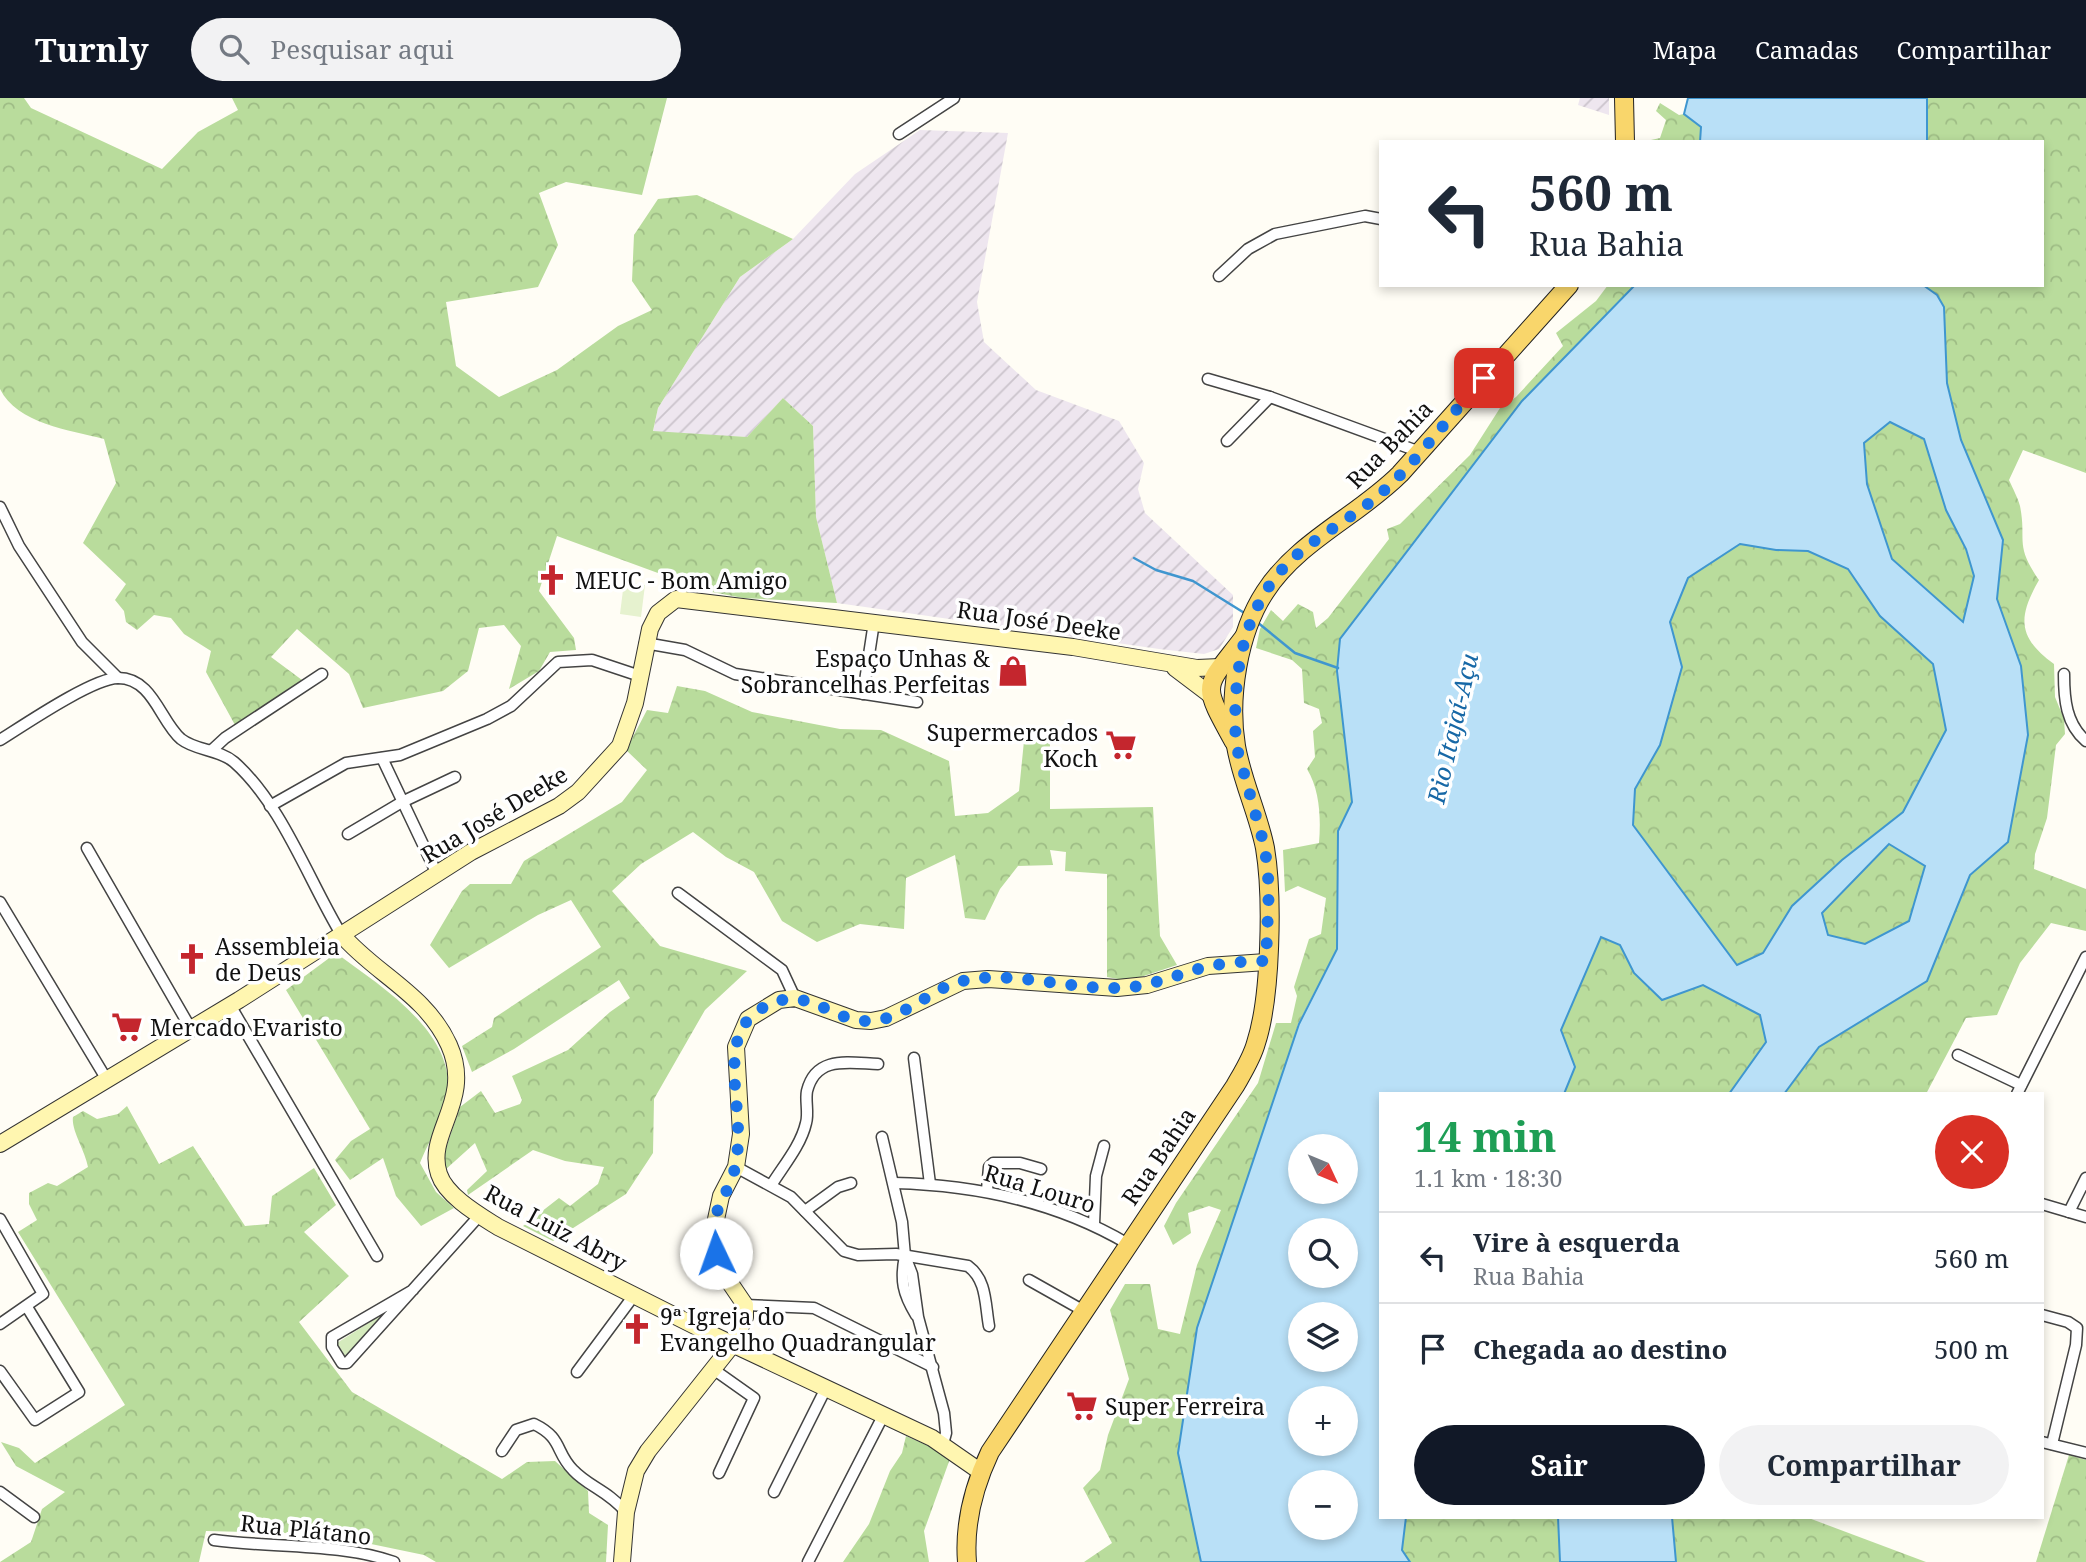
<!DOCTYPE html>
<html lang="pt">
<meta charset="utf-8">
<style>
body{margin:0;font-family:"Noto Serif",serif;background:#f2f2f3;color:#1f2937;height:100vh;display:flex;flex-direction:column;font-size:26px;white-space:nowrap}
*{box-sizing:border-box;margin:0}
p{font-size:23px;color:#747a83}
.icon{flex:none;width:38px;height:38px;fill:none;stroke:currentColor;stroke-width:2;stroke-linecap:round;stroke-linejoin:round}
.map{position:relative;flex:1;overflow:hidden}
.panel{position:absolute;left:1379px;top:994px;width:665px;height:427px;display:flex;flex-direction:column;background:#fff;border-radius:0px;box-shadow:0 4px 10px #0003}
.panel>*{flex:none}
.top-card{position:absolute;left:1379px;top:42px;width:665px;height:147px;border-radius:0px;box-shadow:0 4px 10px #0003;background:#fff;color:#1f2937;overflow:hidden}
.needle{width:46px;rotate:134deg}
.controls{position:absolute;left:1288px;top:1036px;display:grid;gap:14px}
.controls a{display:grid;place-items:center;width:70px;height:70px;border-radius:50%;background:#fff;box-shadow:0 4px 10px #0003;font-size:35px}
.pin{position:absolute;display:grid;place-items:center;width:60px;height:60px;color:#fff;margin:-30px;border-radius:14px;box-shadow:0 4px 10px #0006}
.me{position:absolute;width:77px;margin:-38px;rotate:357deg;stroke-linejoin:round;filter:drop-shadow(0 0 5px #0008)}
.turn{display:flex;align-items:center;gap:24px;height:147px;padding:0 35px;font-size:32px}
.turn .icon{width:91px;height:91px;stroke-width:2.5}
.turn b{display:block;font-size:49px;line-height:60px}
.round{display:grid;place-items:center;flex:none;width:74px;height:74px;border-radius:37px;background:#f2f2f3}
.summary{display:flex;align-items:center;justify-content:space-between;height:119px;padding:0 35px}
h1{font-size:42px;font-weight:700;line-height:52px;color:#1e9e55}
.primary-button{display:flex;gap:14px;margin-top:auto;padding:14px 35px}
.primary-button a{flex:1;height:80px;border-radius:42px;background:#111827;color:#fff;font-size:28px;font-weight:700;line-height:80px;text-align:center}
.primary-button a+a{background:#f2f2f3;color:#1f2937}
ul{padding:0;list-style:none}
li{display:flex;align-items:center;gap:21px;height:91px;padding:0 35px;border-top:2px solid #e0e1e3}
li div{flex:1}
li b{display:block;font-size:26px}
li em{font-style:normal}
header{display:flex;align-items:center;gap:42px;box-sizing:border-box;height:98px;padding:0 35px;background:#111827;color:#fff}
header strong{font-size:33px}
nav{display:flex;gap:38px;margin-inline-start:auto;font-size:24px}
.search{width:490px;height:63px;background:#f2f2f3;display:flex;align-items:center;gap:18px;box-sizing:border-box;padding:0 24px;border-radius:38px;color:#747a83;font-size:26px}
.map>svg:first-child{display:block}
.industrial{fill:url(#industrial-furrows)}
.forest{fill:url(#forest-crowns)}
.park{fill:#d5ebbd}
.pitch{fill:#e6f2cf}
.water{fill:#b9e0f7;stroke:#3f96cf;stroke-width:2;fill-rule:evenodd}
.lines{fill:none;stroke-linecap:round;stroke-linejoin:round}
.stream{stroke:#3f96cf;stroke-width:2.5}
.street-casing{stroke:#444;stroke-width:13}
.secondary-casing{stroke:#333;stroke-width:18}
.primary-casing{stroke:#222;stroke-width:20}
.street{stroke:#fff;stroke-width:10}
.secondary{stroke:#fff6b0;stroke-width:16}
.primary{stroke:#f9d66b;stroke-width:18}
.route{stroke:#1a73e8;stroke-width:12;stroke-dasharray:0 21.6}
.labels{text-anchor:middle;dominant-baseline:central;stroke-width:7;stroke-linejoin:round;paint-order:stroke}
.street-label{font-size:23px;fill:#111;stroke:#fff}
.poi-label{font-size:23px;fill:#111;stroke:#fff;text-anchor:start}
.water-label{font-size:24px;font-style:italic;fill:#1768a6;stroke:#fff}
</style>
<header>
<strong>Turnly</strong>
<div class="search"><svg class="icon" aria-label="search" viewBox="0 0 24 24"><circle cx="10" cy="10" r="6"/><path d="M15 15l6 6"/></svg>Pesquisar aqui</div>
<nav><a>Mapa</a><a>Camadas</a><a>Compartilhar</a></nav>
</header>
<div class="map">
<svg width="2086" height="1464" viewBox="0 0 2086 1464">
<defs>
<pattern id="industrial-furrows" width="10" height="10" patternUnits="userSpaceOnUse" patternTransform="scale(1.75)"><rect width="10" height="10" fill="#eee6ef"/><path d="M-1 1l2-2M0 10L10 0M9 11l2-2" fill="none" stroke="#cbc4cc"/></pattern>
<pattern id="forest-crowns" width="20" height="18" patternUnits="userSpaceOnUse" patternTransform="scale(1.75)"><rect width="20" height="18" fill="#b9dc9c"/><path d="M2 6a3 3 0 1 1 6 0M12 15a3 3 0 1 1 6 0" fill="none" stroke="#9ebc85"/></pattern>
</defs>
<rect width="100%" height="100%" fill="#fffdf5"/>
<g class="industrial">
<polygon points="1580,0 1609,0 1609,17 1578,7"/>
<polygon points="920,32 1008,35 977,204 984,244 1036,292 1119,323 1144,365 1138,391 1145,415 1233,497 1233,529 1219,551 1204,556 1159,551 837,505 816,419 813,328 783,300 747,339 653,334 658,310 740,179 793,141 855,76"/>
</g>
<g class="forest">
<path d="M 0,0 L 24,0 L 31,10 L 162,71 L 198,34 L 238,12 L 232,0 L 667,0 L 642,97 L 566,84 L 539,95 L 558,147 L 538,189 L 446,204 L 456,268 L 499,299 L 557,272 L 618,228 L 652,212 L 632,183 L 634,137 L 658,101 L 697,97 L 793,141 L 740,179 L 658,310 L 653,333 L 747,339 L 783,300 L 813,328 L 816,419 L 837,505 L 743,500 L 707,493 L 557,438 L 539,493 L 574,540 L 576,552 L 550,554 L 539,573 L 509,591 L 521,548 L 504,527 L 479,530 L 468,573 L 443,593 L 363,610 L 349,576 L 297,531 L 271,559 L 302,582 L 235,627 L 206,574 L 211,553 L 184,536 L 171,520 L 154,517 L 137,532 L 126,524 L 124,513 L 115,502 L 126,486 L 83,445 L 116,385 L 104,341 C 70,332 17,326 0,291 Z"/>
<path d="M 1927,0 L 2086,0 L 2086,375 L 2023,352 L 2009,382 C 2013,391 2018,400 2020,408 C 2027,443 2014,446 2039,482 C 2018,519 2017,539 2054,566 L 2055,599 L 2064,621 L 2065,636 L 2056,647 L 2047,720 L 2035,756 L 2034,771 L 2086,791 L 2086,833 L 2051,825 L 2020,865 L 1997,917 L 1966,920 L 1926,996 L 1784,996 L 1819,949 L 1927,883 L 1970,777 L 2008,744 L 2028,637 L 2021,568 L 1997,501 L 2003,442 L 1961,342 L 1947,285 L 1944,209 L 1937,197 L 1923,187 L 2042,187 L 2042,44 L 1927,44 Z"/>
<polygon points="1660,5 1679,17 1684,16 1701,29 1700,44 1642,44 1660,40 1666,22 1656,13"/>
<path d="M 1608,187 L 1635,187 L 1522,303 L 1340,541 L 1337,573 L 1352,704 L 1338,733 L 1337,851 L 1298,926 L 1178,1355 L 1201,1464 L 1084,1464 L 1112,1445 L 1083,1390 L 1100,1372 L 1108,1337 L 1129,1281 L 1110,1212 L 1125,1186 L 1150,1186 L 1158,1231 L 1180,1236 L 1197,1167 L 1221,1112 L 1209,1108 L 1188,1115 L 1191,1135 L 1173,1147 L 1164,1128 L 1176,1105 L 1258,985 L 1276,925 L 1291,925 L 1297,898 L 1294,889 L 1309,841 L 1321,836 L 1326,800 L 1298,788 L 1285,794 L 1283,752 L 1319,745 C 1321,721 1320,692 1307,671 L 1315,659 L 1313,633 L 1322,625 L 1319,611 L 1304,605 L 1302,571 L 1292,562 L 1256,550 L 1260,531 L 1271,512 L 1283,523 L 1298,506 L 1313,514 L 1316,530 L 1328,520 L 1389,441 L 1387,431 L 1400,426 L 1470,357 L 1500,310 L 1516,299 L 1563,248 L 1556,235 L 1596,203 Z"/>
<polygon points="1890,324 1924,341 1946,412 1966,451 1974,478 1963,525 1892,461 1867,386 1864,344"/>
<polygon points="1740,446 1776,452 1808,453 1848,471 1880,518 1933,566 1946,632 1903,714 1842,762 1792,808 1763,855 1737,867 1633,727 1635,691 1660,647 1682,569 1669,524 1688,480"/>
<polygon points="677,588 705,593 752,614 840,631 881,632 949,663 955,718 988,715 1019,693 1024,643 1050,643 1050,711 1153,709 1160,838 1177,867 1129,883 1107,879 1107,776 1065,773 1066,754 1050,752 1053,767 1018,768 1000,791 985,822 965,820 955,757 906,780 904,831 860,826 817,844 782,823 754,774 726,759 693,734 641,766 612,793 660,848 747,873 705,912 654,1001 653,1055 626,1096 553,1143 523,1128 559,1100 570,1108 598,1086 604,1069 565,1063 533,1052 468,1097 467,1092 487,1073 475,1045 445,1072 443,1059 460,1009 481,993 495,1015 520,1006 522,1002 512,978 568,952 610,914 630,900 619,882 514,951 472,974 462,948 492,929 494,920 601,849 571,802 538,817 449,870 430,847 462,793 470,786 511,786 524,763 622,704 647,672 626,652 647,612 668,615"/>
<polygon points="1889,745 1925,768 1909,823 1865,846 1828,837 1822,815"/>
<polygon points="1601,839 1620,847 1634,875 1662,901 1703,887 1760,917 1766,944 1729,996 1564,996 1575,969 1561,932"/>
<path d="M 336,855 C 380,888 458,935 447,999 C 444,1018 428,1045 420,1065 L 436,1094 L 454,1110 L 421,1128 L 396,1098 L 383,1060 L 350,1082 L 335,1062 L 351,1043 L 370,1031 L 286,892 Z"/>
<path d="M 127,1008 L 159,1066 L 193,1048 L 245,1128 L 269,1126 L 272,1098 L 314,1070 L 336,1107 L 304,1134 L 349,1178 L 299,1224 L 352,1294 L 502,1381 L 527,1364 L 555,1363 L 588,1393 L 589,1415 L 608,1427 L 606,1464 L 436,1464 L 424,1457 L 323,1436 L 206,1433 L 199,1464 L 0,1464 L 31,1444 L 42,1411 L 65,1394 L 16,1368 L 1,1344 L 19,1350 L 35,1365 L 125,1307 L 18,1134 L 37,1122 L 29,1106 L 29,1095 L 48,1085 L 57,1088 L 88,1069 C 85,1052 71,1032 73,1019 L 83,1013 L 97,1021 L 118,1016 Z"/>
<polygon points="906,1338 951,1358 924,1433 929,1464 843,1464 869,1426 890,1373 902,1355"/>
<polygon points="2069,1357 2086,1362 2086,1464 2036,1464"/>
<polygon points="1406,1419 1558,1419 1560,1464 1410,1464 1402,1453"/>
<polygon points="1672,1419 1806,1419 1926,1464 1676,1464"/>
</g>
<polygon class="park" points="392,1210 345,1258 337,1245"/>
<polygon class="pitch" points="624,484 645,487 641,519 620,516"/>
<g class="water">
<polygon points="1688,0 1927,0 1927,44 1700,44 1701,29 1684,16"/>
<path d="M 1635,187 L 1923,187 L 1937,197 L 1944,209 L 1947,285 L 1961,342 L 2003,442 L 1997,501 L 2021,568 L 2028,637 L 2008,744 L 1970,777 L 1927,883 L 1819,949 L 1784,996 L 1729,996 L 1766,944 L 1760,917 L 1703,887 L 1662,902 L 1634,875 L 1620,847 L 1601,839 L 1561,932 L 1575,969 L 1564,996 L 1381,996 L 1381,1419 L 1406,1419 L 1402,1452 L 1410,1464 L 1201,1464 L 1178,1355 L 1197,1230 L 1299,926 L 1337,851 L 1338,733 L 1352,704 L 1337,573 L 1340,541 L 1522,303 ZM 1890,324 L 1924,341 L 1946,412 L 1966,451 L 1974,478 L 1963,524 L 1892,461 L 1867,386 L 1864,345 ZM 1740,446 L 1776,452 L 1808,453 L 1848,471 L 1880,518 L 1933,566 L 1946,632 L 1903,714 L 1842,762 L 1792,808 L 1763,855 L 1737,867 L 1633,727 L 1635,691 L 1660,647 L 1682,569 L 1670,524 L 1688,480 ZM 1889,746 L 1925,768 L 1909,823 L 1865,846 L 1828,837 L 1822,815 ZM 1300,1048 L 1346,1048 L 1346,1094 L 1300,1094 ZM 1300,1132 L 1346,1132 L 1346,1178 L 1300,1178 ZM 1300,1216 L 1346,1216 L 1346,1262 L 1300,1262 ZM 1300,1300 L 1346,1300 L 1346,1346 L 1300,1346 ZM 1300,1384 L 1346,1384 L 1346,1430 L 1300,1430 Z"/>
<polygon points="1558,1419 1672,1419 1676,1464 1560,1464"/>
</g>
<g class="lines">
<g class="stream">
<polyline points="1134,460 1156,472 1193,483 1246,516"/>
<polyline points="1257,524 1295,555 1338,570"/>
</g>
<defs>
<g id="street">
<polyline points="899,36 954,0"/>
<polyline points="1219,178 1248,151 1275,136 1365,118 1381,121"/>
<polyline points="1208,281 1270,299 1420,354"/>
<polyline points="1227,343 1270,299"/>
<polyline points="0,409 19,448 82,544 118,580"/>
<polyline points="645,545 685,552 735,576 917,604"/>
<path d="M 2064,576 C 2064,601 2066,626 2086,643"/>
<polyline points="863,596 874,524"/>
<path d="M 0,642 C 24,627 93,580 118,580 C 153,580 160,623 181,641 C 196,653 219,651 234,664 C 281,705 309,783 341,836"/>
<polyline points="212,652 225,640 322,576"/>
<polyline points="382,660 437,776"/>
<polyline points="270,708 346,665 400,657 487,621 511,608 558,564 592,562 640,578"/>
<polyline points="348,736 402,704 455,679"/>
<polyline points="87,750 191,931"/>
<polyline points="678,795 782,872 795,900"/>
<polyline points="0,804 107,982"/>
<polyline points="230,907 377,1158"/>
<polyline points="1958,957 2021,987"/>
<polyline points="914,960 930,1086"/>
<polyline points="2017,996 2086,859"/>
<polyline points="882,1039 902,1124 905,1158 912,1176 918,1219 944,1315 946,1335 943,1346"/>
<path d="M 736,1069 L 791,1099 L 844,1153 L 858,1157 L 896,1156 L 968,1168 C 987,1182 985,1206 989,1228"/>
<path d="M 894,1085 C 975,1087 1057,1104 1128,1146"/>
<path d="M 772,1086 C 784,1067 801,1047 806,1025 C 809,1015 805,1003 807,993 C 816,957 849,965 878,966"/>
<polyline points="987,1092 989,1069 993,1065 1020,1065 1041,1071"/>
<polyline points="2042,1106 2086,1119"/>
<polyline points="805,1113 838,1089 851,1085"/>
<polyline points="2069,1114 2086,1080"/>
<polyline points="0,1121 43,1196 0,1226"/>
<polyline points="1094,1126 1096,1078 1104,1048"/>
<path d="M 905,1158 C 900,1182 903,1196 916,1217"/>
<polyline points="1029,1182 1084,1213"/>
<polyline points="413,1192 332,1239 332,1249 342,1265 347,1265 480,1117"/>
<polyline points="745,1207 814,1210 933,1269"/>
<polyline points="2042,1217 2068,1224 2077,1230 2076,1247 2052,1346"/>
<polyline points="713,1271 754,1300 719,1375"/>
<polyline points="0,1273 35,1322 79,1294 27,1209"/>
<polyline points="577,1274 635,1196"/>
<polyline points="2042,1344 2086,1355"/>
<path d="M 502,1353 L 516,1332 L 534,1326 C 563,1340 555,1354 573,1372 C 589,1389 607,1392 626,1414"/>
<polyline points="0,1394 34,1419"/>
<polyline points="774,1394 826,1290"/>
<path d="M 214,1442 C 272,1450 341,1445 394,1464"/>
<polyline points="808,1464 883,1318"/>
</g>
<g id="secondary">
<polyline points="1175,570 1212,598"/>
<path d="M 341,836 C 375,876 426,896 449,947 C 474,1003 425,1035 439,1076 C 446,1098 479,1117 498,1129 L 713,1237 L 932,1340 L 981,1374"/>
<polyline points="0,1046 239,902 471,754 559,708 578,694 620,648 635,605 650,531 658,515 676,501 1073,549 1197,570 1220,569"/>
<polyline points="622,1464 626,1414 636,1373 648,1353 733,1246 745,1219 745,1207 726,1179 712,1140 721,1098 736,1069 741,1036 736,949 748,921 779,902 795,900 856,922 871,923 886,920 963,883 988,881 1117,890 1147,887 1208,868 1266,864"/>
</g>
<g id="primary">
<polyline points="1624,0 1625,44"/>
<path d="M 1234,644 C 1200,582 1204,592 1244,539"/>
<path d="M 967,1464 C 964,1426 974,1388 990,1354 L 1235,988 C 1243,974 1252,960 1256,945 C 1271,899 1273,798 1265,750 C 1258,715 1242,683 1236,648 C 1228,600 1238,535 1265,494 C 1298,443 1358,418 1400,376 L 1569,187"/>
</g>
</defs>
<use href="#street" class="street-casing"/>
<use href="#secondary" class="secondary-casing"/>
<use href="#primary" class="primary-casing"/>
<use href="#street" class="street"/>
<use href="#secondary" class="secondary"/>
<use href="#primary" class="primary"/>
</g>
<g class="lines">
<path class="route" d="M 716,1155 C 705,1112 731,1099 736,1064 C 743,1025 730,986 736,949 C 739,932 747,919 761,911 C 807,882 830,926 872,923 C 906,920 931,890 963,883 C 1007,872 1070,891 1116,890 C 1145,890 1171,879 1198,871 C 1219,865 1244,863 1266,863 L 1269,789 L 1265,750 L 1236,647 C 1232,578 1242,503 1298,456 C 1324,434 1355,418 1380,396 C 1419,362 1449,318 1484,280"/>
</g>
<defs>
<symbol id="church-bare" viewBox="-9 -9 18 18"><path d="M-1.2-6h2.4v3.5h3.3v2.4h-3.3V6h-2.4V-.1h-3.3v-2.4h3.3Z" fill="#c4262e" stroke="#fff" stroke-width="2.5" paint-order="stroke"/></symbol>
<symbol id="shop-bare" viewBox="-9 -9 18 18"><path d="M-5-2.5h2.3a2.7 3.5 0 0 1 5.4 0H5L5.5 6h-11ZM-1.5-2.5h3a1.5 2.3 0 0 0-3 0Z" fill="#c4262e" stroke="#fff" stroke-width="2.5" paint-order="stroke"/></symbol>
<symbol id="supermarket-bare" viewBox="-9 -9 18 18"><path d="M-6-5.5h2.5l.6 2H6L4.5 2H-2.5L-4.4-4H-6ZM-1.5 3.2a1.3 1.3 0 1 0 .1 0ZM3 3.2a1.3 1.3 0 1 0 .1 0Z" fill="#c4262e" stroke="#fff" stroke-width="2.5" paint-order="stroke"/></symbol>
</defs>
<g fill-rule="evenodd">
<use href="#church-bare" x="530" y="460" width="44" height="44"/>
<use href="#shop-bare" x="991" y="551" width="44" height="44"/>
<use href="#supermarket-bare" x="1099" y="625" width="44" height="44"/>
<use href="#church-bare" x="170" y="839" width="44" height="44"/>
<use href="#supermarket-bare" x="105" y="907" width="44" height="44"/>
<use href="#church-bare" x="615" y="1209" width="44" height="44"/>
<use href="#supermarket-bare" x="1060" y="1286" width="44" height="44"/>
</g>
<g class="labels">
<g class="street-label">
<text transform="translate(1389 346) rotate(-46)">Rua Bahia</text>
<text transform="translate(1039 522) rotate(8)">Rua José Deeke</text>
<text transform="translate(494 716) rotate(-31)">Rua José Deeke</text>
<text transform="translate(1158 1058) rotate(-56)">Rua Bahia</text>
<text transform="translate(1040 1090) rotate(17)">Rua Louro</text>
<text transform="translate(556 1129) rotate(28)">Rua Luiz Abry</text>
<text transform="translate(306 1431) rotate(6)">Rua Plátano</text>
</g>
<g class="poi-label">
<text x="575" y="482">MEUC - Bom Amigo</text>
<text x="990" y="560" text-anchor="end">Espaço Unhas &amp;<tspan x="990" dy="26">Sobrancelhas Perfeitas</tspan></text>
<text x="1098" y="634" text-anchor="end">Supermercados<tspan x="1098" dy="26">Koch</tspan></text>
<text x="215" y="848">Assembleia<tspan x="215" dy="26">de Deus</tspan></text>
<text x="150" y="929">Mercado Evaristo</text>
<text x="660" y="1218">9ª Igreja do<tspan x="660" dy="26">Evangelho Quadrangular</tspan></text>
<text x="1105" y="1308">Super Ferreira</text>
</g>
<g class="water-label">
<text transform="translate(1452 630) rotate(-77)">Rio Itajaí-Açu</text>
</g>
</g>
</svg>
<div class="controls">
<a><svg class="needle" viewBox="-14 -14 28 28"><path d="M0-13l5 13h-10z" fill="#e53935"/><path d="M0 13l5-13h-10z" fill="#747a83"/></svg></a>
<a><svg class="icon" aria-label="search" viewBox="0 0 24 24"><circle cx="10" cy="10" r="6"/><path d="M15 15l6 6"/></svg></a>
<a><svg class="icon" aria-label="layers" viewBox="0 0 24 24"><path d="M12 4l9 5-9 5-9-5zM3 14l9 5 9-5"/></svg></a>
<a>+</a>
<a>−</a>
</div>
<div class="pin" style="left:1484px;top:280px;background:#d93025"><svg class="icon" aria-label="arrive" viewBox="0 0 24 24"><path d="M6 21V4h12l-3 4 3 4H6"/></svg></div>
<svg class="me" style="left:716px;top:1155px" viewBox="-20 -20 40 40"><circle r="19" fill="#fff"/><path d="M0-13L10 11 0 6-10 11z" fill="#1a73e8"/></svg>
<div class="top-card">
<div class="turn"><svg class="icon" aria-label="left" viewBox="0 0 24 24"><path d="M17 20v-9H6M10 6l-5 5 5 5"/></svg><div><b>560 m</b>Rua Bahia</div></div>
</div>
<section class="panel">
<div class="summary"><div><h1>14 min</h1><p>1.1 km · 18:30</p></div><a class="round" style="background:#d93025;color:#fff"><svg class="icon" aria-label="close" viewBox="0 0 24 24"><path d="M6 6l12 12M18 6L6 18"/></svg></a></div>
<ul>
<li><svg class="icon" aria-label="left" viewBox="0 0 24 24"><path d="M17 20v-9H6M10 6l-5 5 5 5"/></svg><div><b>Vire à esquerda</b><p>Rua Bahia</p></div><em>560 m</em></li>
<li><svg class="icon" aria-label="arrive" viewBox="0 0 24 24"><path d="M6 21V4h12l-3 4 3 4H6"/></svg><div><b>Chegada ao destino</b></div><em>500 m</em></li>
</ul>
<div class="primary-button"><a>Sair</a><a>Compartilhar</a></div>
</section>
</div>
